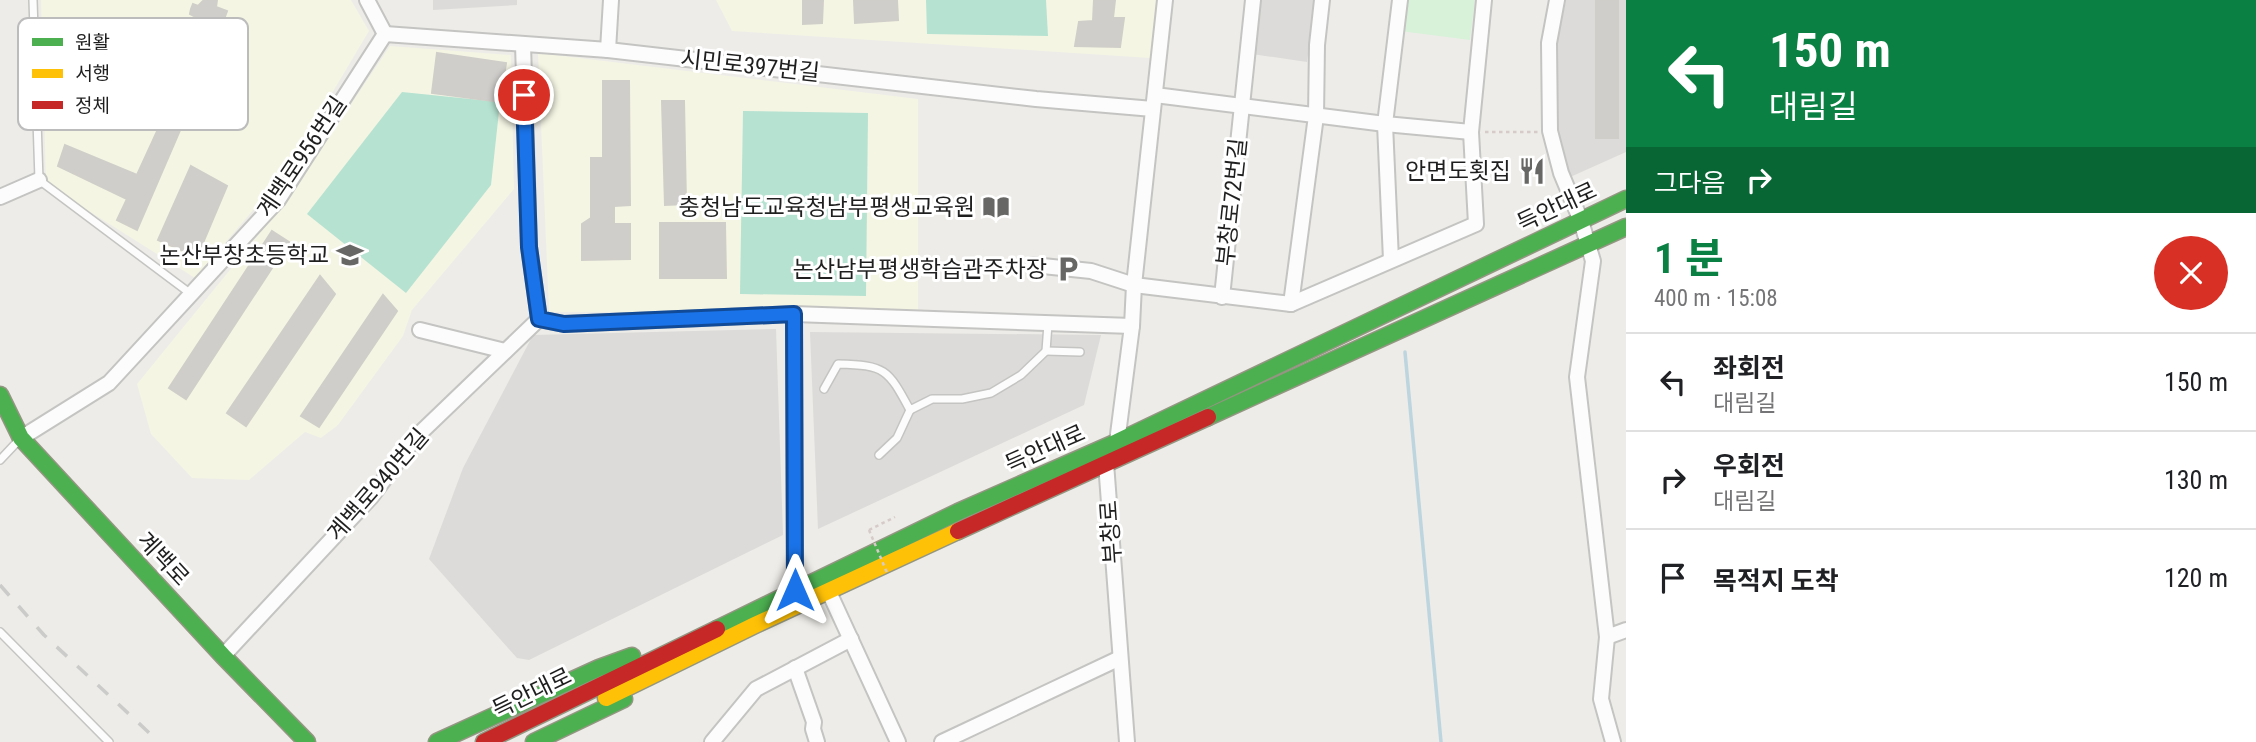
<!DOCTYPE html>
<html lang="ko">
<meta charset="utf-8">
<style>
body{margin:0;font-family:"Roboto Condensed","Noto Sans KR",sans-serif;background:#f6f6f6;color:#202124;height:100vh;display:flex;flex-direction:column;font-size:26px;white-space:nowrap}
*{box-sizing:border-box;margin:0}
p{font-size:23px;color:#757577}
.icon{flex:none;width:38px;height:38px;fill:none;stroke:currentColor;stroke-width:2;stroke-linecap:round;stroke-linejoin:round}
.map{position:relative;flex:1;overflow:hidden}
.side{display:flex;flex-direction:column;background:#fff;width:630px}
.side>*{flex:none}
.guide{background:#0b8043;color:#fff;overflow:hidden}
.pin{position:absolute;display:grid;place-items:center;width:60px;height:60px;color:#fff;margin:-30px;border:4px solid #fff;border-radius:50%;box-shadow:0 2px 7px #0007}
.me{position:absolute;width:77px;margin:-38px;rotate:0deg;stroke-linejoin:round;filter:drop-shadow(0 0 5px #0008)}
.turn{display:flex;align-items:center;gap:24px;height:147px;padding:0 28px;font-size:32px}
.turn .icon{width:91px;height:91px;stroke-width:2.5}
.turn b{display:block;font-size:49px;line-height:60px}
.then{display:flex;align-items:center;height:66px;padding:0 28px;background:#0003;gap:14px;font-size:26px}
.round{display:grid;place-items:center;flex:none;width:74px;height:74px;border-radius:37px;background:#f6f6f6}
.overview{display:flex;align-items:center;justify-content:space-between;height:119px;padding:0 28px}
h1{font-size:42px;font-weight:700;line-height:52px;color:#0b8043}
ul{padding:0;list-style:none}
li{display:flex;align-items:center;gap:21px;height:98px;padding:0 28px;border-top:2px solid #e0e0e0}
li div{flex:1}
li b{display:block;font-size:26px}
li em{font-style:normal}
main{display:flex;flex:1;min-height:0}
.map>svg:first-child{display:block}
.residential{fill:#dcdbd9}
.education{fill:#f5f5e4}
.park{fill:#d8f2d9}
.pitch{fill:#b6e2d1}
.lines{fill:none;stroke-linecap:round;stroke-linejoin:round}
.stream{stroke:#bdd5de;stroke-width:3.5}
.building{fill:#d0cecb;stroke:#d0cec9;stroke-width:2}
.lane-casing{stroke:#c4c4c2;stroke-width:10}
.street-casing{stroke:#c4c4c2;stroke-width:18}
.fast-casing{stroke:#939681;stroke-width:19}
.slow-casing{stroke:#939681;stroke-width:19}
.jam-casing{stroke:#939681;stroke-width:19}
.path{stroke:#d6cbc8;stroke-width:2.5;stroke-dasharray:3.5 3.5;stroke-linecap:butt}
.lane{stroke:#fcfcfc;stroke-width:7}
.street{stroke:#fcfcfc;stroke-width:14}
.fast{stroke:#4caf50;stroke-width:16}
.slow{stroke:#ffc107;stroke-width:16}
.jam{stroke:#c62828;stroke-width:16}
.rail{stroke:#cbcbca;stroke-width:3.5;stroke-dasharray:14 14;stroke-linecap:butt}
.path-bridge{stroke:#d6cbc8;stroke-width:2.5;stroke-dasharray:3.5 3.5;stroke-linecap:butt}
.route-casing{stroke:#114b97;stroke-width:18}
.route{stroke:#1a73e8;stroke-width:12}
.labels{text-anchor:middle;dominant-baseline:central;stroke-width:6;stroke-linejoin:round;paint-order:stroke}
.street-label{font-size:23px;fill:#1f1f1f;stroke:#fff}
.poi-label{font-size:23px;fill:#1f1f1f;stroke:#fff;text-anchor:end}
.key{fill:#fff;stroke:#bcbcbc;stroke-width:2}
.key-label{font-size:19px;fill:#1f1f1f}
</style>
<main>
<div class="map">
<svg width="1626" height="742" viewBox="0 0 1626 742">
<rect width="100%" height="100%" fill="#edece8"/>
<g class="residential">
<polygon points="433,0 517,0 517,5 433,10"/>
<polygon points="1258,0 1315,0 1307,62 1252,54"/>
<polygon points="1566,0 1626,0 1626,152 1568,178 1557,125 1556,48"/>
<polygon points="776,329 783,535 529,660 517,658 429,559 463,468 533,335"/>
<polygon points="810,332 1101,335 1084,405 818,529"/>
</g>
<g class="education">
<polygon points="41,0 351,0 369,31 284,174 195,278 46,184"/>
<polygon points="716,0 1156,0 1150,58 732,31"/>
<polygon points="390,46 511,55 514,189 412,310 403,336 338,425 321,438 305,432 249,480 192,478 151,434 137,384 286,201"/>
<polygon points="538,53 918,99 918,312 549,312"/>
</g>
<polygon class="park" points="1404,0 1475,0 1470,40 1400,31"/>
<g class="pitch">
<polygon points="926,0 1046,0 1048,36 927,34"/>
<polygon points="402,92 500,102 491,185 406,293 307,214"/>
<polygon points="743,111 868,113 866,296 740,294"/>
</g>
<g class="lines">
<polyline class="stream" points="1405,352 1441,742"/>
</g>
<g class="building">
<polygon points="204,0 217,0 216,7 227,11 200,84 137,230 117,220 127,199 58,166 65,145 137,175 171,101 161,95 173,72 196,17 190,14 191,9 193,4 198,6"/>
<polygon points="803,0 823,0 822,23 803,24"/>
<polygon points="854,0 897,0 898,20 855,23"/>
<polygon points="1094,0 1115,0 1113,18 1124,18 1120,47 1075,46 1079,22 1093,21"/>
<rect x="1596" y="0" width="22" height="138"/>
<polygon points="437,53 506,63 500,102 432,93"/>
<polygon points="603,81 629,81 630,205 614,206 614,224 630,224 630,259 582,260 582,224 591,218 591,158 603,158"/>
<polygon points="662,101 684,101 686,204 665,205"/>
<polygon points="191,166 227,186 197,257 158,240"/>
<polygon points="660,223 725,223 726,278 660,278"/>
<polygon points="272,231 289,242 186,399 169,388"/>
<polygon points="320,276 335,294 246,426 227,413"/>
<polygon points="383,295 397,311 319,427 301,416"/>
</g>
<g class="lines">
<defs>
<g id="lane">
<polyline points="33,0 39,180 191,294"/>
<polyline points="1046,351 1080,352"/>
<path d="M 824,389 L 838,364 C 885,365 888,369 910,410 L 932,399 L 962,399 L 991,393 L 1021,375 L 1046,351 L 1048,324"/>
<polyline points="879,455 897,438 910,410"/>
<polyline points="0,460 18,441"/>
<polyline points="0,632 109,742"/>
</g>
<g id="street">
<polyline points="367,0 385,34"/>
<polyline points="1557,0 1549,43 1550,131 1561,173 1581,221 1593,261 1577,377 1607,637 1626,630"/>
<polyline points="385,34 608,50 1036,99 1153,109"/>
<polyline points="523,44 529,247 539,319 564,324 794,314 1132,326"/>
<polyline points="608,50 611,0"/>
<polyline points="1155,95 1385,124 1471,132"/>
<polyline points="0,197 39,180"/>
<polyline points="1391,260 1385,124 1400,0"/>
<polyline points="1033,265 1091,271 1134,285 1291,304 1476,224 1471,132 1484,0"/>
<polyline points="1222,297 1253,0"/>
<polyline points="1291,304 1316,116 1317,45 1322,0"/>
<polyline points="794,314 795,590"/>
<polyline points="420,330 505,351"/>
<polyline points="21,438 109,383 278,200 385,34"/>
<polyline points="829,592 898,742"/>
<polyline points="1607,637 1601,699 1613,742"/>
<polyline points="223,656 371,497 415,438 539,319"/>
<polyline points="795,668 814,722 813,729 817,742"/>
<polyline points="712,742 756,689 851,639"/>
<polyline points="942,742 1120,658"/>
<polyline points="1127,742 1106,463 1117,442 1132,326 1134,285 1165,0"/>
</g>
<g id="fast">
<polyline points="0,395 21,438 223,656 307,742"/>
<polyline points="1208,417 1626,227"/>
<polyline points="717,629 958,512 1117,442 1626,199"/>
<polyline points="437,742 599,668 632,656"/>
<polyline points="534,742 624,699"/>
</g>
<polyline id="slow" points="606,698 755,625 958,531"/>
<g id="jam">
<polyline points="958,531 1208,417"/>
<polyline points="484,742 717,629"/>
</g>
</defs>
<use href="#lane" class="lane-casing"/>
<use href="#street" class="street-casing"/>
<use href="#fast" class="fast-casing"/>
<use href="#slow" class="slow-casing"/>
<use href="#jam" class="jam-casing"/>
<g class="path">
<polyline points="1485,132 1538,132"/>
<polyline points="869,530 895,517"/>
</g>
<use href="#lane" class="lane"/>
<use href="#street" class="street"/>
<use href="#fast" class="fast"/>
<use href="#slow" class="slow"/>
<use href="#jam" class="jam"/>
<polyline class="rail" points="0,585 44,635 159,742"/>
<polyline class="path-bridge" points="869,530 888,575"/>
</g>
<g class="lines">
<defs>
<polyline id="route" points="524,95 529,247 539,319 564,324 794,314 795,590"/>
</defs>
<use href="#route" class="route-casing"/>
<use href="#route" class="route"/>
</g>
<defs>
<symbol id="restaurant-bare" viewBox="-9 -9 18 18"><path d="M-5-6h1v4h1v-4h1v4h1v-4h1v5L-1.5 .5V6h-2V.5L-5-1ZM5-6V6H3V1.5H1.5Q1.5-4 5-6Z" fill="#676765" stroke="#fff" stroke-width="2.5" paint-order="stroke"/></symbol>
<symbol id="library-bare" viewBox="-9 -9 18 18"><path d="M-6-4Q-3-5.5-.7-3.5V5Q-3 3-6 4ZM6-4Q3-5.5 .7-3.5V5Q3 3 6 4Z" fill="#676765" stroke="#fff" stroke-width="2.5" paint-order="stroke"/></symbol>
<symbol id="school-bare" viewBox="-9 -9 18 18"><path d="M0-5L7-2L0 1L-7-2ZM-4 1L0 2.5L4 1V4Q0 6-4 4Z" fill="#676765" stroke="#fff" stroke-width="2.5" paint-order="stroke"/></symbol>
<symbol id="parking-bare" viewBox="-9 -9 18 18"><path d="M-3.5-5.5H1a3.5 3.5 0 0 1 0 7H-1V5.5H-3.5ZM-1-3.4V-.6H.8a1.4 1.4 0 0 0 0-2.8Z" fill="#676765" stroke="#fff" stroke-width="2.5" paint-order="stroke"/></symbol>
</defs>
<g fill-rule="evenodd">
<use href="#restaurant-bare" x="1513" y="152" width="38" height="38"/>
<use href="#library-bare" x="977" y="188" width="38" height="38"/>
<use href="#school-bare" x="331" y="236" width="38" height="38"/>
<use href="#parking-bare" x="1049" y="250" width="38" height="38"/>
</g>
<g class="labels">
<g class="street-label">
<text transform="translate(750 66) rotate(6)">시민로397번길</text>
<text transform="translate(302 157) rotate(-56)">계백로956번길</text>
<text transform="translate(1232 202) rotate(-84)">부창로72번길</text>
<text transform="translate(1557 207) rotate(-25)">득안대로</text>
<text transform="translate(1045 449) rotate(-24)">득안대로</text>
<text transform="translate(378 485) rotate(-49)">계백로940번길</text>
<text transform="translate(1111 532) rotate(-94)">부창로</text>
<text transform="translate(163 559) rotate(47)">계백로</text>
<text transform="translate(532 693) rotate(-26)">득안대로</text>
</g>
<g class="poi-label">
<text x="1511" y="171">안면도횟집</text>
<text x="975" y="207">충청남도교육청남부평생교육원</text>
<text x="329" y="255">논산부창초등학교</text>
<text x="1047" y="269">논산남부평생학습관주차장</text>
</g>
</g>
<rect x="18" y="18" width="230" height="112" rx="10" class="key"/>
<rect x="32" y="38" width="31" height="8" fill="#4caf50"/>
<rect x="32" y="69" width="31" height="9" fill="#ffc107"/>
<rect x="32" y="101" width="31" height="8" fill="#c62828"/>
<g class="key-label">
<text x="75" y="49">원활</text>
<text x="75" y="80">서행</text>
<text x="75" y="112">정체</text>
</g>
</svg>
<div class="pin" style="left:524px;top:95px;background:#d93025"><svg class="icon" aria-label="arrive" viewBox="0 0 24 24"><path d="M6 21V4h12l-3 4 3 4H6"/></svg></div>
<svg class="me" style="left:795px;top:590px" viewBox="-20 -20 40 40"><path d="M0-17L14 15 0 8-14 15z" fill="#1a73e8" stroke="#fff" stroke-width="4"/></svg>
</div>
<section class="side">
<div class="guide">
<div class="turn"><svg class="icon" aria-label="left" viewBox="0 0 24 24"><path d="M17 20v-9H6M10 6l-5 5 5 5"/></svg><div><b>150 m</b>대림길</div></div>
<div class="then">그다음<svg class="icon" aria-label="right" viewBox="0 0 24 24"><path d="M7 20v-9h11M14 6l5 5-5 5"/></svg></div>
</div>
<div class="overview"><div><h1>1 분</h1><p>400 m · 15:08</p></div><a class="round" style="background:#d93025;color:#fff"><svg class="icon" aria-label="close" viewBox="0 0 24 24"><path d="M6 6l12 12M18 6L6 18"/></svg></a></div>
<ul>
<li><svg class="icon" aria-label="left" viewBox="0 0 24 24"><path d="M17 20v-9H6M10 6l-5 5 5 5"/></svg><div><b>좌회전</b><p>대림길</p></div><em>150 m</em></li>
<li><svg class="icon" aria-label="right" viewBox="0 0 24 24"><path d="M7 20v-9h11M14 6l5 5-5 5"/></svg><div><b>우회전</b><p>대림길</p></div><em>130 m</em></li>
<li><svg class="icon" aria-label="arrive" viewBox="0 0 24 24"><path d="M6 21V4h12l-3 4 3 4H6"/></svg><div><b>목적지 도착</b></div><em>120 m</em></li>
</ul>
</section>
</main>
